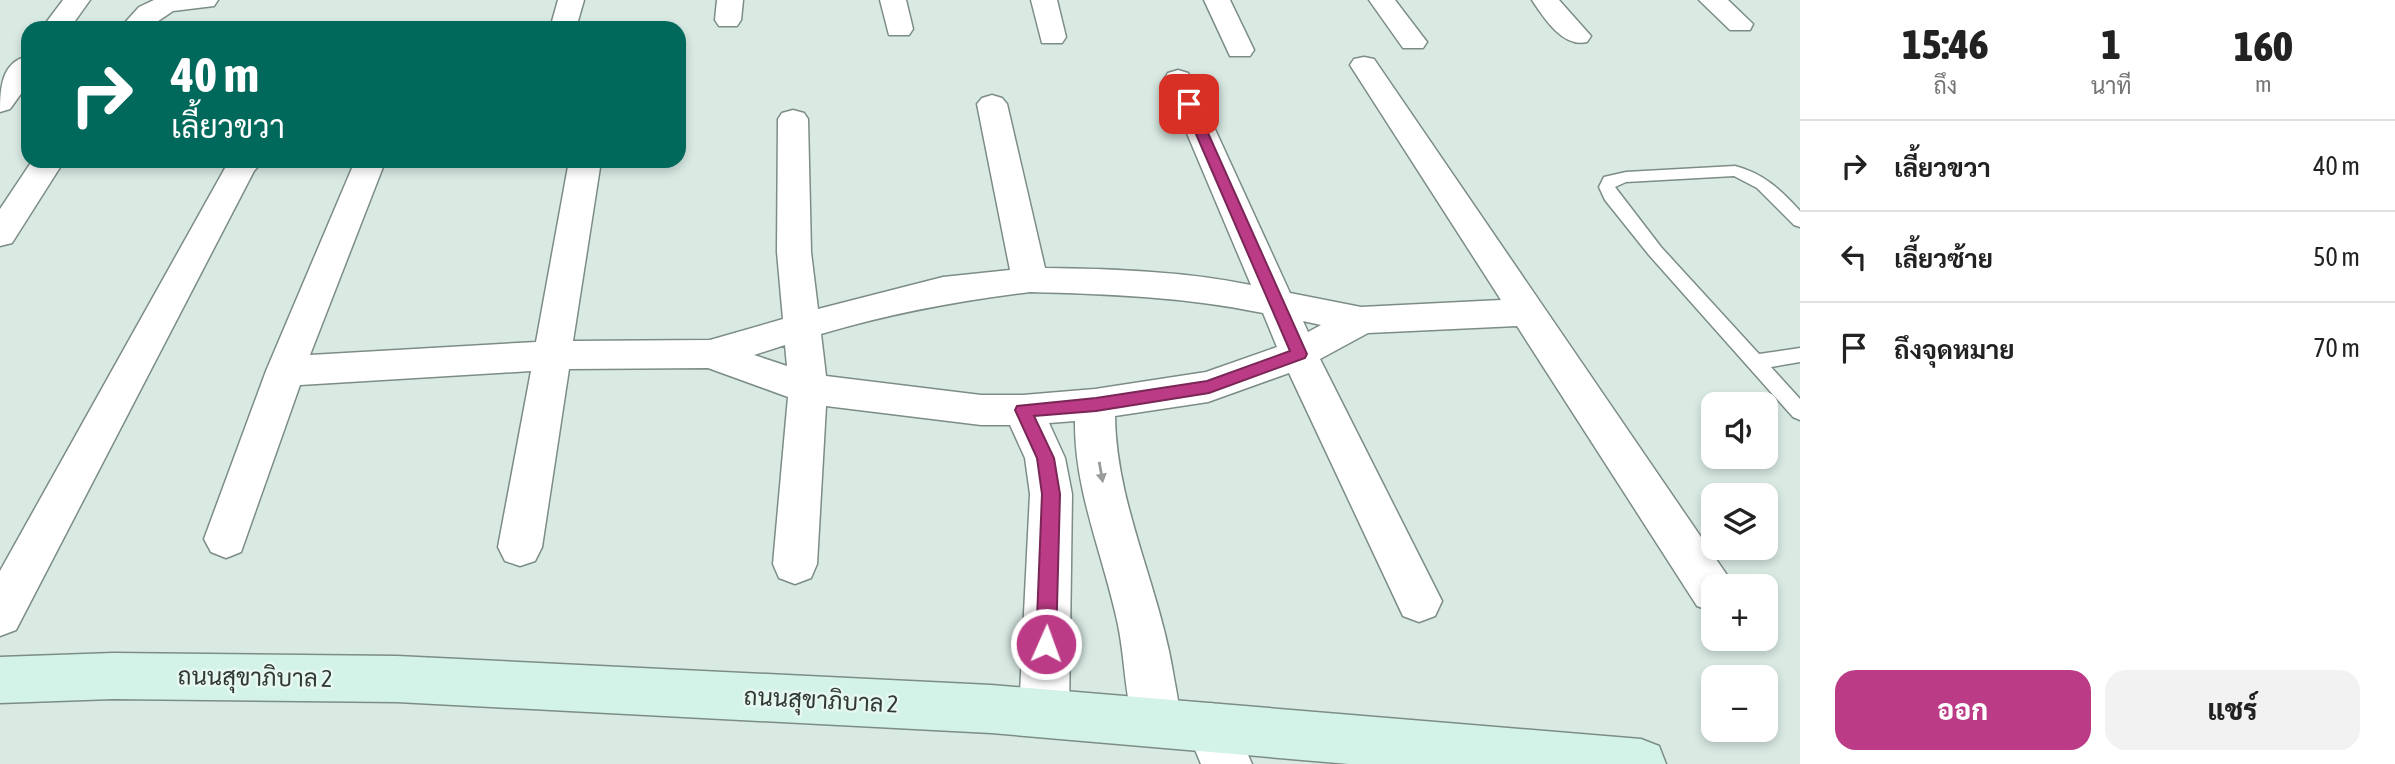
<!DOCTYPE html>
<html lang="th">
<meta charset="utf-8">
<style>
body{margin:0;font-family:"Asap Condensed",Sarabun,sans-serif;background:#f2f2f2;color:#222;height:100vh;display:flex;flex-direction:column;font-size:26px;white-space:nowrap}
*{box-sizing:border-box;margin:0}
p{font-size:23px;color:#767676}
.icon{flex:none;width:38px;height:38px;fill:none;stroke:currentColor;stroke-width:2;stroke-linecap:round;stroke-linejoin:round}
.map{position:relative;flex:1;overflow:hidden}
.panel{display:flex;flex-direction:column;background:#fff;width:595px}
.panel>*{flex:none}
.hud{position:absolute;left:21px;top:21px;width:665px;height:147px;border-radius:21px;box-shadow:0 4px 10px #0003;background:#00695c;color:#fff;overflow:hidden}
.fabs{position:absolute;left:1701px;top:392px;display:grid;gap:14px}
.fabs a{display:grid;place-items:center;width:77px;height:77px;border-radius:14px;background:#fff;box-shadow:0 4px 10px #0003;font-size:35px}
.pin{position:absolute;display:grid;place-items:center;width:60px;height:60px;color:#fff;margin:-30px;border-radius:14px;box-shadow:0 4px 10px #0006}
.me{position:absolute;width:77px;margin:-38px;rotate:2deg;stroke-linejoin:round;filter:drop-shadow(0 0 5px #0008)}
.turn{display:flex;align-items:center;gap:24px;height:147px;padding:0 35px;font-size:32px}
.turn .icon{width:91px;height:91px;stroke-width:2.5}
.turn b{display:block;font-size:49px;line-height:60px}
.eta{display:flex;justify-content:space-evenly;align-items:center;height:119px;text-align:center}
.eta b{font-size:42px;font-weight:800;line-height:49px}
.action{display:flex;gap:14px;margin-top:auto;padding:14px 35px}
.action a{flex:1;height:80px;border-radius:21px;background:#bc3b86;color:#fff;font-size:28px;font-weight:800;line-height:80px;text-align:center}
.action a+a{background:#f2f2f2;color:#222}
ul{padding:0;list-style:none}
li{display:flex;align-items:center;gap:21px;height:91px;padding:0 35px;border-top:2px solid #e0e0e0}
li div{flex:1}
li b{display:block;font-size:26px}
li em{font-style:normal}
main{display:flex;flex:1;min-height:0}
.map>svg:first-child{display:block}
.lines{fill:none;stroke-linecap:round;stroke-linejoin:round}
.lane-casing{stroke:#7c8c86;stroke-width:3}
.street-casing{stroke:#7c8c86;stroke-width:3}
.secondary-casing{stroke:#7c8c86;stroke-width:3}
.lane{fill:#fff;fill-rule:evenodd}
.street{fill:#fff;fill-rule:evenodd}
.secondary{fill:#d3f3e8;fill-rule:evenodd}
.oneway{fill:#989c9a}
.route{fill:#bc3b86;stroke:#7a2657;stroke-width:2}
.labels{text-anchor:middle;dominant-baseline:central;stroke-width:5;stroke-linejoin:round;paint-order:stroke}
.near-street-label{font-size:24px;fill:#313835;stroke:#e6f8f0}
</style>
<main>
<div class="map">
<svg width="1800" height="764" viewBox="0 0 1800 764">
<rect width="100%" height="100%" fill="#d9eae3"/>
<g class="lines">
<defs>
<path id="lane" d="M 1735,166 C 1763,173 1781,190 1800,211 L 1800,227 L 1794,225 L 1757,188 L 1734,176 L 1626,182 L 1615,187 L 1661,247 L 1759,354 L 1800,348 L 1800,362 L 1771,367 L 1800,399 L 1800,420 L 1793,417 L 1649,255 L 1605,200 L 1599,187 L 1604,177 L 1626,172 Z"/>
<g id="street">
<polygon points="63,0 90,0 70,28 42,28"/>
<polygon points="154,0 218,0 214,6 173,11 148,28 120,28 139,7"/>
<polygon points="558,0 584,0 576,28 554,28 551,25"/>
<polygon points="717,0 743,0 741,20 737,26 719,26 715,20"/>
<polygon points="880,0 906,0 913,29 909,35 889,35"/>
<polygon points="1031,0 1057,0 1066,37 1062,43 1042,43"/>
<polygon points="1204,0 1230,0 1254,50 1250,56 1230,56"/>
<polygon points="1369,0 1395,0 1427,42 1423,48 1403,48"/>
<path d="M 1532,0 L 1559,0 L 1591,36 L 1587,42 C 1563,48 1544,18 1532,0 Z"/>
<polygon points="1699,0 1728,0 1753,24 1750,30 1730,30"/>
<path d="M 28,56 L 28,84 L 10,109 L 0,112 C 0,89 1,62 28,56 Z"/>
<path d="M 1364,57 L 1374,59 L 1729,578 L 1733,586 L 1713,586 L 1713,612 L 1697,606 L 1517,326 L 1368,333 L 1320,359 L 1442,601 L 1435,616 L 1419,622 L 1403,616 L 1289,373 L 1208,402 L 1115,416 C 1116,504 1159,586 1173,672 C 1177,697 1184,717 1174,740 L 1157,747 L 1140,740 C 1124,704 1126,663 1118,625 C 1104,557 1074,491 1075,421 L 1049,423 L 1065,458 L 1072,494 L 1069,713 L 1061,730 L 1044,737 L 1027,730 L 1019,713 L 1030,494 L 1025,458 L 1010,425 L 981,425 L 826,406 L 817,564 L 811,578 L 795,584 L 779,578 L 773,564 L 788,397 L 708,368 L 569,369 L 542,547 L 535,561 L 520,566 L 505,561 L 498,547 L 531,371 L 300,385 L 241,552 L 226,558 L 211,552 L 204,539 L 266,371 L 355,161 L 379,161 L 383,167 L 310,355 L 536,342 L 569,161 L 601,161 L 573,341 L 710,340 L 783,319 L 777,252 L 778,119 L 782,113 L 793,110 L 804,113 L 808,119 L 811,252 L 818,309 L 943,277 L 1010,270 L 977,104 L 982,98 L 992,95 L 1002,98 L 1007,104 L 1045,268 C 1114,269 1183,271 1251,285 L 1164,79 L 1168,73 L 1178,70 L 1188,73 L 1192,79 L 1290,293 L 1361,307 L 1501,300 L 1350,65 L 1354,59 ZM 1030,292 C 1109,294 1185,297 1263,313 L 1277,347 L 1206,372 L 1095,389 L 1023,395 L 981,395 L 826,376 L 821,334 C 892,313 957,301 1030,292 ZM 1303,321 L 1321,325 L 1308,332 ZM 785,345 L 787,366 L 754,355 Z"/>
<polygon points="32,161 64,161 12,243 0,246 0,209"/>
<polygon points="229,161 263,161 254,171 16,630 0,636 0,571"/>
<polygon points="1211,703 1229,711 1252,764 1201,764 1186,728 1193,711"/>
</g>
<polygon id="secondary" points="113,653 397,656 991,685 1641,739 1659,746 1666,764 1349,764 991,733 397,702 113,699 0,703 0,657"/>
</defs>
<use href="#lane" class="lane-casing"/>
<use href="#street" class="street-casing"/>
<use href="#secondary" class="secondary-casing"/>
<use href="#lane" class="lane"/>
<use href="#street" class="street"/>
<use href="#secondary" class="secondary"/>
</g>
<defs><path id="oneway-solid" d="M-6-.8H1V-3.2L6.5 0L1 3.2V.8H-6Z" transform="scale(1.75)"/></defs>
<use class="oneway" href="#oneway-solid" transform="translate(1101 472) rotate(80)"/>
<polygon class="route" points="1189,100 1195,104 1307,354 1305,358 1209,393 1096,411 1034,416 1054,458 1060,494 1056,644 1053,650 1046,653 1039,650 1036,644 1042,494 1037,458 1015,410 1017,406 1096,398 1207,381 1290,351 1183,104"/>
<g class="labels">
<g class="near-street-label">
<text transform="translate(255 677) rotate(1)">ถนนสุขาภิบาล 2</text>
<text transform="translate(821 700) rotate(3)">ถนนสุขาภิบาล 2</text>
</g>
</g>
</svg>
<div class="fabs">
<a><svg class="icon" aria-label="sound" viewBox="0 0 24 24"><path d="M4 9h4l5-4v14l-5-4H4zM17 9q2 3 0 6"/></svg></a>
<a><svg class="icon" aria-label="layers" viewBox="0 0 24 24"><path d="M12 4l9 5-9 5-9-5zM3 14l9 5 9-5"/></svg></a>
<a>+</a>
<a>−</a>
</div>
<div class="pin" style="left:1189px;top:104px;background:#d93025"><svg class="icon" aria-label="arrive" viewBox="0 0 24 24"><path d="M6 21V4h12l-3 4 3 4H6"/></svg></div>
<svg class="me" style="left:1046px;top:644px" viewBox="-20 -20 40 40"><circle r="17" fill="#bc3b86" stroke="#fff" stroke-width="3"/><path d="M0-11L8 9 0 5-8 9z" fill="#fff"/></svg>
<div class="hud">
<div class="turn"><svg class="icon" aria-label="right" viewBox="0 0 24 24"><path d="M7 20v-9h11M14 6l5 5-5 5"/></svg><div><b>40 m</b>เลี้ยวขวา</div></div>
</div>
</div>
<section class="panel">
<div class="eta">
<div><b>15:46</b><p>ถึง</p></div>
<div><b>1</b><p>นาที</p></div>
<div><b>160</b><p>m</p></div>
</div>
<ul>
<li><svg class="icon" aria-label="right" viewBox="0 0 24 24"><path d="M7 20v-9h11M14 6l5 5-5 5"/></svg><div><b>เลี้ยวขวา</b></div><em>40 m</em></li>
<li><svg class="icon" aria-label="left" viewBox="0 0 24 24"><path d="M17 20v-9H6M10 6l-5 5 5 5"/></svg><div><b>เลี้ยวซ้าย</b></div><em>50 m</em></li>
<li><svg class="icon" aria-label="arrive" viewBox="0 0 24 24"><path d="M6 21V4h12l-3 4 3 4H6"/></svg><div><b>ถึงจุดหมาย</b></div><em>70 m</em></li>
</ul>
<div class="action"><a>ออก</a><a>แชร์</a></div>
</section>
</main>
